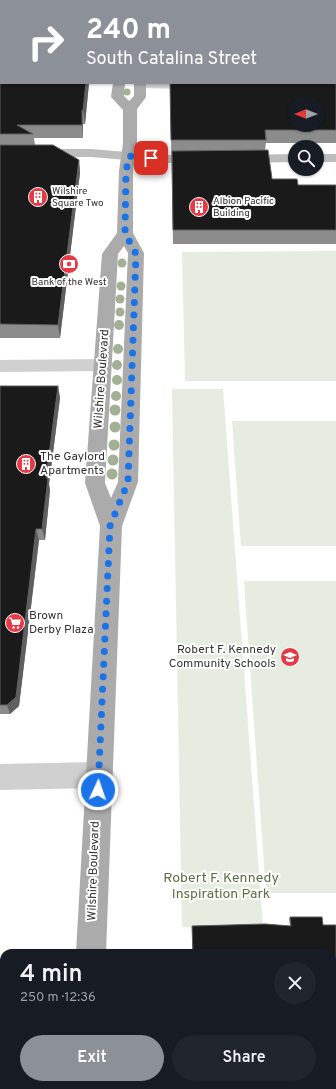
<!DOCTYPE html>
<meta charset="utf-8">
<style>
body{margin:0;font-family:Overpass,sans-serif;background:#20242c;color:#f1f3f6;height:100vh;display:flex;flex-direction:column;font-size:15px;white-space:nowrap}
*{box-sizing:border-box;margin:0}
p{font-size:13px;color:#9ea1a6}
.icon{flex:none;width:22px;height:22px;fill:none;stroke:currentColor;stroke-width:2;stroke-linecap:round;stroke-linejoin:round}
.map{position:relative;flex:1;overflow:hidden}
.sheet{position:absolute;left:0px;top:949px;width:336px;height:140px;display:flex;flex-direction:column;background:#171b24;border-radius:12px 12px 0 0;box-shadow:0 1px 3px #0004}
.sheet>*{flex:none}
.guide{position:absolute;left:0px;top:0px;width:336px;height:84px;box-shadow:0 1px 3px #0004;background:#8c9099;color:#fff;overflow:hidden}
.needle{width:26px;rotate:270deg}
.fabs{position:absolute;left:288px;top:96px;display:grid;gap:8px}
.fabs a{display:grid;place-items:center;width:36px;height:36px;border-radius:50%;background:#171b24;box-shadow:0 1px 3px #0004;font-size:20px}
.pin{position:absolute;display:grid;place-items:center;width:34px;height:34px;color:#fff;margin:-17px;border-radius:8px;box-shadow:0 2px 6px #0006}
.me{position:absolute;width:44px;margin:-22px;rotate:3deg;stroke-linejoin:round;filter:drop-shadow(0 0 3px #0008)}
.turn{display:flex;align-items:center;gap:14px;height:84px;padding:0 20px;font-size:18px}
.turn .icon{width:52px;height:52px;stroke-width:2.5}
.turn b{display:block;font-size:28px;line-height:34px}
.round{display:grid;place-items:center;flex:none;width:42px;height:42px;border-radius:21px;background:#20242c}
.overview{display:flex;align-items:center;justify-content:space-between;height:68px;padding:0 20px}
h1{font-size:24px;font-weight:600;line-height:30px}
.action{display:flex;gap:8px;margin-top:auto;padding:8px 20px}
.action a{flex:1;height:46px;border-radius:24px;background:#8c9099;color:#fff;font-size:16px;font-weight:600;line-height:46px;text-align:center}
.action a+a{background:#20242c;color:#f1f3f6}
.map>svg:first-child{display:block}
.green{fill:#e6ecdf}
.lines{fill:none;stroke-linecap:round;stroke-linejoin:round}
.lane{fill:#d0d0d0;fill-rule:evenodd}
.street{fill:#d0d0d0;fill-rule:evenodd}
.secondary{fill:#bdbdbd;fill-rule:evenodd}
.primary{fill:#ababab;fill-rule:evenodd}
.tree{fill:#a2b095}
.wall{fill:#8c8c8c}
.shaded-wall{fill:#5f5f5f}
.building{fill:#1a1a1a;stroke:#5f5f5f;fill-rule:evenodd}
.route{stroke:#1a73e8;stroke-width:7;stroke-dasharray:0 12.6}
.labels{text-anchor:middle;dominant-baseline:central;stroke-width:4;stroke-linejoin:round;paint-order:stroke}
.far-poi-label{font-size:10px;fill:#333;stroke:#fff;text-anchor:start}
.street-label{font-size:12px;fill:#333;stroke:#fff}
.poi-label{font-size:12px;fill:#333;stroke:#fff;text-anchor:start}
.near-park-label{font-size:14px;fill:#56703f;stroke:#fff}
</style>
<div class="map">
<svg width="336" height="1089" viewBox="0 0 336 1089">
<rect width="100%" height="100%" fill="#fff"/>
<g class="green">
<polygon points="336,251 336,381 185,381 182,252"/>
<polygon points="172,389 223,389 263,926 182,927"/>
<polygon points="232,421 336,421 336,546 241,546"/>
<polygon points="244,581 336,581 336,893 266,893"/>
</g>
<g class="lines">
<polygon class="lane" points="140,83 192,83 197,86 192,89 137,88 135,86"/>
<g class="street">
<rect x="0" y="21" width="1" height="6"/>
<rect x="335" y="22" width="1" height="6"/>
<polygon points="103,359 109,361 112,365 109,369 103,371 0,372 0,360"/>
<polygon points="98,762 107,766 111,775 107,784 98,788 0,790 0,764"/>
</g>
<g class="secondary">
<polygon points="0,149 91,149 163,155 201,155 206,156 208,159 206,162 201,163 163,163 91,157 0,157"/>
<polygon points="295,154 295,162 239,163 234,162 232,159 234,156 239,155"/>
<rect x="317" y="154" width="19" height="8"/>
</g>
<g class="primary">
<rect x="128" y="0" width="12" height="1"/>
<path d="M 113,83 L 125,83 L 124,96 L 129,101 L 134,96 L 134,83 L 146,83 L 146,97 L 137,109 L 137,143 L 133,171 L 133,233 L 144,253 L 138,482 L 122,526 L 106,953 L 76,953 L 100,526 L 85,483 L 102,254 L 117,233 L 119,171 L 123,143 L 123,110 L 111,97 ZM 124,246 L 128,253 L 118,482 L 111,498 L 105,483 L 118,254 Z"/>
<rect x="70" y="1085" width="32" height="4"/>
</g>
</g>
<g class="tree">
<circle cx="127" cy="92" r="3.5"/>
<circle cx="122" cy="263" r="4.5"/>
<circle cx="121" cy="286" r="4.5"/>
<circle cx="120" cy="299" r="4.5"/>
<circle cx="120" cy="312" r="4.5"/>
<circle cx="119" cy="325" r="5"/>
<circle cx="118" cy="349" r="5"/>
<circle cx="117" cy="365" r="5"/>
<circle cx="117" cy="380" r="5"/>
<circle cx="116" cy="396" r="5"/>
<circle cx="115" cy="410" r="5.5"/>
<circle cx="115" cy="427" r="5.5"/>
<circle cx="114" cy="445" r="5.5"/>
<circle cx="113" cy="460" r="5.5"/>
<circle cx="112" cy="474" r="5.5"/>
</g>
<g class="wall">
<polygon points="172,0 336,0 336,15 335,15 335,1 172,1"/>
<polygon points="0,25 89,83 85,124 83,124 83,138 34,138 35,145 79,160 80,173 60,338 0,338"/>
<polygon points="335,52 336,55 336,143 266,143 265,150 272,179 298,185 336,185 336,244 173,244 170,83 335,83"/>
<polygon points="0,386 58,386 60,398 49,484 50,490 45,540 39,540 19,706 10,714 0,714"/>
<polygon points="290,917 322,917 323,925 336,925 336,1089 191,1089 191,1085 332,1085 332,953 192,953 192,926 265,924 290,926 289,919"/>
</g>
<g class="shaded-wall">
<polygon points="86,83 89,83 85,124 83,110"/>
<polygon points="82,110 83,124 83,138 82,125"/>
<polygon points="79,160 80,173 60,338 58,325"/>
<polygon points="58,386 60,398 49,484 50,490 45,540 42,529 46,478"/>
<polygon points="36,529 39,540 19,706 10,714 7,705"/>
</g>
<g class="building">
<rect x="14" y="0" width="82" height="1"/>
<polygon points="172,0 336,0 336,3 335,3 335,1 172,1"/>
<polygon points="0,24 1,24 1,83 86,83 83,110 82,110 82,125 17,125 33,134 0,134"/>
<polygon points="335,52 336,55 336,69 335,69"/>
<path d="M 335,78 L 336,78 L 336,130 L 265,130 L 266,140 L 171,140 L 170,83 L 335,83 ZM 295,103 L 317,103 L 317,125 L 295,125 Z"/>
<polygon points="0,145 53,145 79,160 58,325 0,324"/>
<polygon points="268,150 272,179 297,179 298,185 336,185 336,230 173,230 172,151"/>
<polygon points="0,386 58,386 46,478 48,478 42,529 36,529 16,697 7,705 0,705"/>
<polygon points="290,917 322,917 323,925 336,925 336,1089 191,1089 191,1085 332,1085 332,953 193,953 192,926 265,924 291,926"/>
</g>
<g class="lines">
<polyline class="route" points="98,790 110,526 128,482 136,254 125,233 126,171 129,156 151,158"/>
</g>
<defs>
<symbol id="building-disc" viewBox="-11 -11 22 22"><circle r="9.5" fill="#e63946" stroke="#fff"/><path d="M-4-6H4V6H1V3H-1V6H-4ZM-2.5-4.3h1.7v1.8h-1.7ZM.8-4.3h1.7v1.8H.8ZM-2.5-1h1.7V.8h-1.7ZM.8-1h1.7V.8H.8Z" fill="#fff"/></symbol>
<symbol id="bank-disc" viewBox="-11 -11 22 22"><circle r="9.5" fill="#e63946" stroke="#fff"/><path d="M-6-4H6V4H-6ZM0-2.3a2.3 2.3 0 1 0 0 4.6a2.3 2.3 0 1 0 0-4.6Z" fill="#fff"/></symbol>
<symbol id="supermarket-disc" viewBox="-11 -11 22 22"><circle r="9.5" fill="#e63946" stroke="#fff"/><path d="M-6-5.5h2.5l.6 2H6L4.5 2H-2.5L-4.4-4H-6ZM-1.5 3.2a1.3 1.3 0 1 0 .1 0ZM3 3.2a1.3 1.3 0 1 0 .1 0Z" fill="#fff"/></symbol>
<symbol id="school-disc" viewBox="-11 -11 22 22"><circle r="9.5" fill="#e63946" stroke="#fff"/><path d="M0-5L7-2L0 1L-7-2ZM-4 1L0 2.5L4 1V4Q0 6-4 4Z" fill="#fff"/></symbol>
</defs>
<g fill-rule="evenodd">
<use href="#building-disc" x="27" y="186" width="22" height="22"/>
<use href="#building-disc" x="188" y="196" width="22" height="22"/>
<use href="#bank-disc" x="58" y="253" width="22" height="22"/>
<use href="#building-disc" x="15" y="453" width="22" height="22"/>
<use href="#supermarket-disc" x="4" y="612" width="22" height="22"/>
<use href="#school-disc" x="279" y="646" width="22" height="22"/>
</g>
<g class="labels">
<g class="far-poi-label">
<text x="52" y="191">Wilshire<tspan x="52" dy="12">Square Two</tspan></text>
<text x="213" y="201">Albion Pacific<tspan x="213" dy="12">Building</tspan></text>
<text x="69" y="282" text-anchor="middle">Bank of the West</text>
</g>
<g class="street-label">
<text transform="translate(102 379) rotate(-86)">Wilshire Boulevard</text>
<text transform="translate(94 871) rotate(-88)">Wilshire Boulevard</text>
</g>
<g class="poi-label">
<text x="40" y="457">The Gaylord<tspan x="40" dy="14">Apartments</tspan></text>
<text x="29" y="616">Brown<tspan x="29" dy="14">Derby Plaza</tspan></text>
<text x="276" y="650" text-anchor="end">Robert F. Kennedy<tspan x="276" dy="14">Community Schools</tspan></text>
</g>
<g class="near-park-label">
<text x="221" y="878">Robert F. Kennedy<tspan x="221" dy="16">Inspiration Park</tspan></text>
</g>
</g>
</svg>
<div class="fabs">
<a><svg class="needle" viewBox="-14 -14 28 28"><path d="M0-13l5 13h-10z" fill="#e53935"/><path d="M0 13l5-13h-10z" fill="#9ea1a6"/></svg></a>
<a><svg class="icon" aria-label="search" viewBox="0 0 24 24"><circle cx="10" cy="10" r="6"/><path d="M15 15l6 6"/></svg></a>
</div>
<div class="pin" style="left:151px;top:158px;background:#d93025"><svg class="icon" aria-label="arrive" viewBox="0 0 24 24"><path d="M6 21V4h12l-3 4 3 4H6"/></svg></div>
<svg class="me" style="left:98px;top:790px" viewBox="-20 -20 40 40"><circle r="17" fill="#1a73e8" stroke="#fff" stroke-width="3"/><path d="M0-11L8 9 0 5-8 9z" fill="#fff"/></svg>
<div class="guide">
<div class="turn"><svg class="icon" aria-label="right" viewBox="0 0 24 24"><path d="M7 20v-9h11M14 6l5 5-5 5"/></svg><div><b>240 m</b>South Catalina Street</div></div>
</div>
<section class="sheet">
<div class="overview"><div><h1>4 min</h1><p>250 m · 12:36</p></div><a class="round"><svg class="icon" aria-label="close" viewBox="0 0 24 24"><path d="M6 6l12 12M18 6L6 18"/></svg></a></div>
<div class="action"><a>Exit</a><a>Share</a></div>
</section>
</div>
